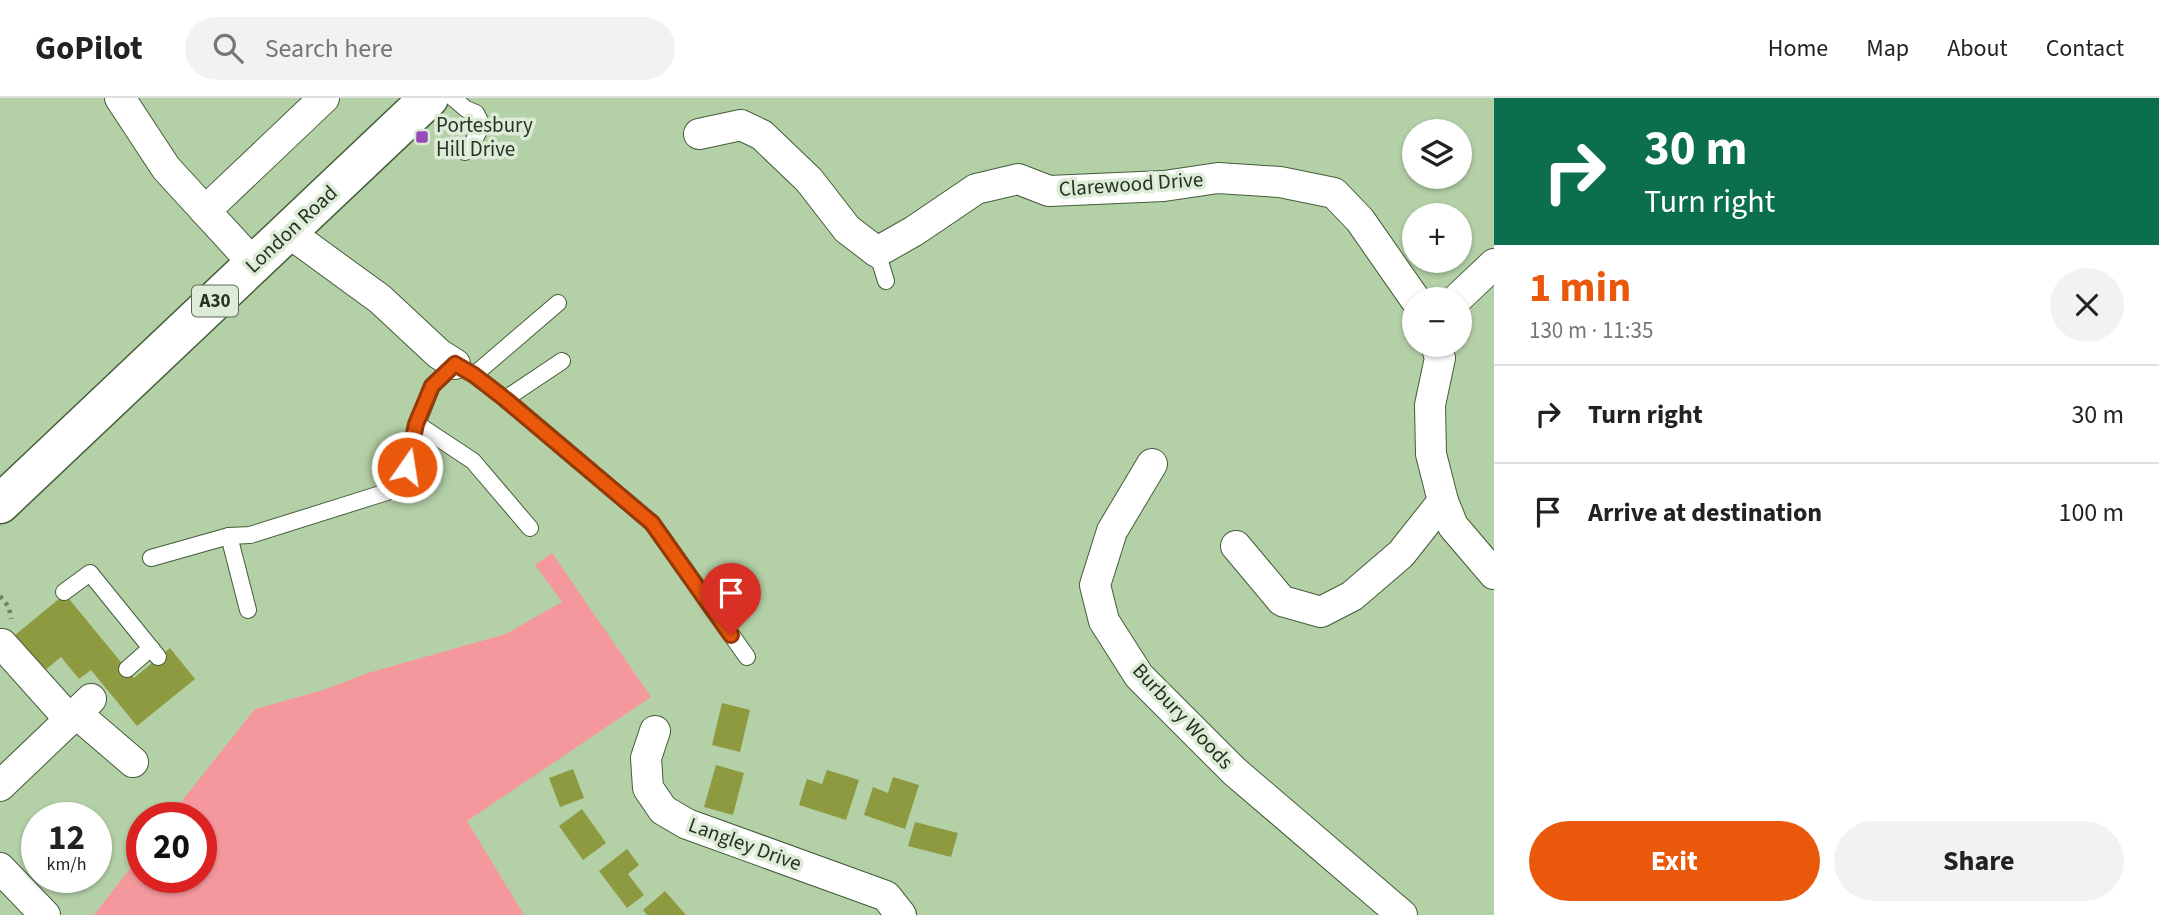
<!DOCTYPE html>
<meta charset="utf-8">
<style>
body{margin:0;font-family:"Source Sans 3",sans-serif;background:#f2f2f2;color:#222;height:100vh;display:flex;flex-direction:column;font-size:26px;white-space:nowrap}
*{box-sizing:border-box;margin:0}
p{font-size:23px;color:#767676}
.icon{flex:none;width:38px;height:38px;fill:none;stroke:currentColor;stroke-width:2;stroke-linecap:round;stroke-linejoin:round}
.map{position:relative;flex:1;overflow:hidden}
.panel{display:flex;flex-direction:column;background:#fff;width:665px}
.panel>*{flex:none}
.top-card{background:#0b6e4f;color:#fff;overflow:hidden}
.tools{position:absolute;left:1402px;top:21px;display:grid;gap:14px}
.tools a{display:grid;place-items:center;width:70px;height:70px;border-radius:50%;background:#fff;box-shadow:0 2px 5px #0004;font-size:35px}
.speed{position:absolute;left:21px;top:704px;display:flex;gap:14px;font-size:35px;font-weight:700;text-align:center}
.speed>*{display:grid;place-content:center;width:91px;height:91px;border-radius:50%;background:#fff;box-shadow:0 2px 5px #0004;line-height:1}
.speed small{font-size:18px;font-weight:400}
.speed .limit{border:10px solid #d22;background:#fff;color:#111}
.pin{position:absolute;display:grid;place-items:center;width:60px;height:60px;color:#fff;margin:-72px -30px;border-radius:50% 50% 50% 0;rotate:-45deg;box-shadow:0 0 7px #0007}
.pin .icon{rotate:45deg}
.me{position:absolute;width:77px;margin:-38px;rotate:13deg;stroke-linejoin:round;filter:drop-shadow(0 0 5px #0008)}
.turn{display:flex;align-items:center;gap:24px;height:147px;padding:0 35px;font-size:32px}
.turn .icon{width:91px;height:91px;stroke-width:2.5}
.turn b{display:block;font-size:49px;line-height:60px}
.round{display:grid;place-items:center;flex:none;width:74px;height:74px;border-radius:37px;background:#f2f2f2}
.head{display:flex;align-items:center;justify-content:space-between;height:119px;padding:0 35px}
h1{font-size:42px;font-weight:700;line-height:52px;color:#ea580c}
.cta{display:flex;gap:14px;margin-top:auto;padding:14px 35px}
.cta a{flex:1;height:80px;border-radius:42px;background:#ea580c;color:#fff;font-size:28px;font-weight:700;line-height:80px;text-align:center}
.cta a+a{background:#f2f2f2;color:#222}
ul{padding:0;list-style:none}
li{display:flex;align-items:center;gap:21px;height:98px;padding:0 35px;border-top:2px solid #e0e0e0}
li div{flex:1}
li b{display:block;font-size:26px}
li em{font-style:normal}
header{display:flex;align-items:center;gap:42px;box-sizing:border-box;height:98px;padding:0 35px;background:#fff;border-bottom:2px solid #e0e0e0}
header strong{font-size:33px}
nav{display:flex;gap:38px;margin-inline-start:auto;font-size:24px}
.search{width:490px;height:63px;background:#f2f2f2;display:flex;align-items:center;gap:18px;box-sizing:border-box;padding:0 24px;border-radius:38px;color:#767676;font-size:26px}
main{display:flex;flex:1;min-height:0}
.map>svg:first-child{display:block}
.green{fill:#f5989e}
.building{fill:#8e9a40}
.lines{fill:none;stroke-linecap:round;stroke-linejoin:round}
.service-casing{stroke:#445d39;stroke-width:18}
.minor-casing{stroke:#445d39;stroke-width:32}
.primary-casing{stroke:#445d39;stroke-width:41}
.path{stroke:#6f8366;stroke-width:4.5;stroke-dasharray:3.5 5;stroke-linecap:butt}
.service{stroke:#fff;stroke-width:16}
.minor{stroke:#fff;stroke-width:30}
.primary{stroke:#fff;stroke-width:38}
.route-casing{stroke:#983908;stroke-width:18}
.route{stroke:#ea580c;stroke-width:12}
.poi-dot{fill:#9a49b8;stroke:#ddecd7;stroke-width:2.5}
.labels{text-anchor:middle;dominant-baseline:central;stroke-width:7;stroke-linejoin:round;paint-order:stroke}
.shield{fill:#ddecd7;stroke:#5e6a58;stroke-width:2}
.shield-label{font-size:19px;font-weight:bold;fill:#273222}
.poi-label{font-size:21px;fill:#273222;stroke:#ddecd7;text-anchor:start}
.street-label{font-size:21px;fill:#273222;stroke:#ddecd7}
</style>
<header>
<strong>GoPilot</strong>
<div class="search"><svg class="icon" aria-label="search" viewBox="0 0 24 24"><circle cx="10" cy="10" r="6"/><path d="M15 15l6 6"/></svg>Search here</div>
<nav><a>Home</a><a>Map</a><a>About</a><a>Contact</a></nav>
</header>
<main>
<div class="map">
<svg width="1494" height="817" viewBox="0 0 1494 817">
<rect width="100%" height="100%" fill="#b4d0a7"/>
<polygon class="green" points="552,455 651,599 467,723 524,817 94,817 142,755 142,779 201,779 201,719 169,719 255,611 323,592 368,575 506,536 562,504 535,467"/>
<g class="building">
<polygon points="65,496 134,580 170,550 195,581 137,628 91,572 79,581 61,559 44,573 15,537"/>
<polygon points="722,605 750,612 740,654 712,647"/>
<polygon points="716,667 744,675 733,717 704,709"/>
<polygon points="573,671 584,700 560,709 549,680"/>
<polygon points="827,672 859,682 846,722 799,707 807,681 822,686"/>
<polygon points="893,679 919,687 905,731 864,717 873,689 888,695"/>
<polygon points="582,711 606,745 583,762 559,728"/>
<polygon points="915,724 958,735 951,759 908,748"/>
<polygon points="627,751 639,767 628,776 644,797 627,810 599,773"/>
<polygon points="665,793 686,817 647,817 643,812"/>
</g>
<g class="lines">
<defs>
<g id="service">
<polyline points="453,0 466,11 476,15 482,27 472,46 465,54"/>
<polyline points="877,154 886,183"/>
<polyline points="474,277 558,205"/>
<polyline points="505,301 562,263"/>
<polyline points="417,326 473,363 530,430"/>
<polyline points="229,438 248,512"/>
<polyline points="151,460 229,438 250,437 387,394 407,369 417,326 432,288 455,266 474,277 505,301 652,425 747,559"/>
<polyline points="64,494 90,475 158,559"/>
<polyline points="127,571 151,550"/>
</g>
<g id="minor">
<polyline points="120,0 166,70 254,166"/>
<polyline points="699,36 741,27 762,37 809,82 847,131 877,154 914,133 976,91 1018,81 1049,93 1164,88 1218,80 1280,84 1334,95 1360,122 1415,201"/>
<polyline points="205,113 324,0"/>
<polyline points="288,134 380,201 439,256 455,266"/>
<polyline points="1457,201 1494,166"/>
<polyline points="1436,247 1440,260 1430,307 1431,356 1443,403 1453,428 1494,476"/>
<polyline points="1152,366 1112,433 1095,487 1104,523 1139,578 1234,673 1402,817"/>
<polyline points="1236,448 1282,503 1321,514 1352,498 1401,456 1443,403"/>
<polyline points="2,546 70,622"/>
<polyline points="77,616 133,664"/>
<polyline points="655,633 646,660 648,690 663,712 687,726 886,798 901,817"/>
<polyline points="0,688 91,601"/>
<polyline points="0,770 45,817"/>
</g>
<polyline id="primary" points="0,406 429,0"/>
</defs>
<use href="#service" class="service-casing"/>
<use href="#minor" class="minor-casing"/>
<use href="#primary" class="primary-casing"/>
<polyline class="path" points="0,498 9,509 11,521"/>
<use href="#service" class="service"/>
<use href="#minor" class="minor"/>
<use href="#primary" class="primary"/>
</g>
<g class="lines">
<defs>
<polyline id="route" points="407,369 416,326 432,288 455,266 474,277 505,301 652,425 731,537"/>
</defs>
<use href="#route" class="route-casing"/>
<use href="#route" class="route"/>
</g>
<rect class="poi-dot" x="415" y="32" width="14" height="14" rx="3.5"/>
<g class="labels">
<rect class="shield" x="192" y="187.5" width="46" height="31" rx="5"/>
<g class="shield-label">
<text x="215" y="203">A30</text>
</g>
<g class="poi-label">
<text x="436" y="27">Portesbury<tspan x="436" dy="24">Hill Drive</tspan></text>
</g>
<g class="street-label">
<text transform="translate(1131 86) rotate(-4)">Clarewood Drive</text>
<text transform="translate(291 131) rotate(-43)">London Road</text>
<text transform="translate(1183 618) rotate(47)">Burbury Woods</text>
<text transform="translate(745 746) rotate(20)">Langley Drive</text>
</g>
</g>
</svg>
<div class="tools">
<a><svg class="icon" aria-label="layers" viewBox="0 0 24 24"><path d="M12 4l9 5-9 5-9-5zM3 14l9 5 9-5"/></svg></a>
<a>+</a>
<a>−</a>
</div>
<div class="speed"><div>12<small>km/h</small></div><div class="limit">20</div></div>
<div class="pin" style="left:731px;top:537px;background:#d93025"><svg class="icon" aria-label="arrive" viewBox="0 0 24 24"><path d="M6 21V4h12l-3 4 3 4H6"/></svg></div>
<svg class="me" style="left:407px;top:369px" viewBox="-20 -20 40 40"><circle r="17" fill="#ea580c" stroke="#fff" stroke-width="3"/><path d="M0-11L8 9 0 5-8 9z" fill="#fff"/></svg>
</div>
<section class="panel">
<div class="top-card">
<div class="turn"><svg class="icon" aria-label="right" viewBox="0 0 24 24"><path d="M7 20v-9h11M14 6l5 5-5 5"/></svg><div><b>30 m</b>Turn right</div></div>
</div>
<div class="head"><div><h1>1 min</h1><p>130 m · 11:35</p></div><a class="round"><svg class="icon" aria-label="close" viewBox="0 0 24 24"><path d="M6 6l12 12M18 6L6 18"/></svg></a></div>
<ul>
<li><svg class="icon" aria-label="right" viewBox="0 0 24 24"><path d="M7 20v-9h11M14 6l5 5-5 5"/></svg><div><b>Turn right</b></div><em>30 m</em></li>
<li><svg class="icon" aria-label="arrive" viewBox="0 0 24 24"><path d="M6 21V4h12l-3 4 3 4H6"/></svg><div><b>Arrive at destination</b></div><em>100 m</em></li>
</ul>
<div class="cta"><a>Exit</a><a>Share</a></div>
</section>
</main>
